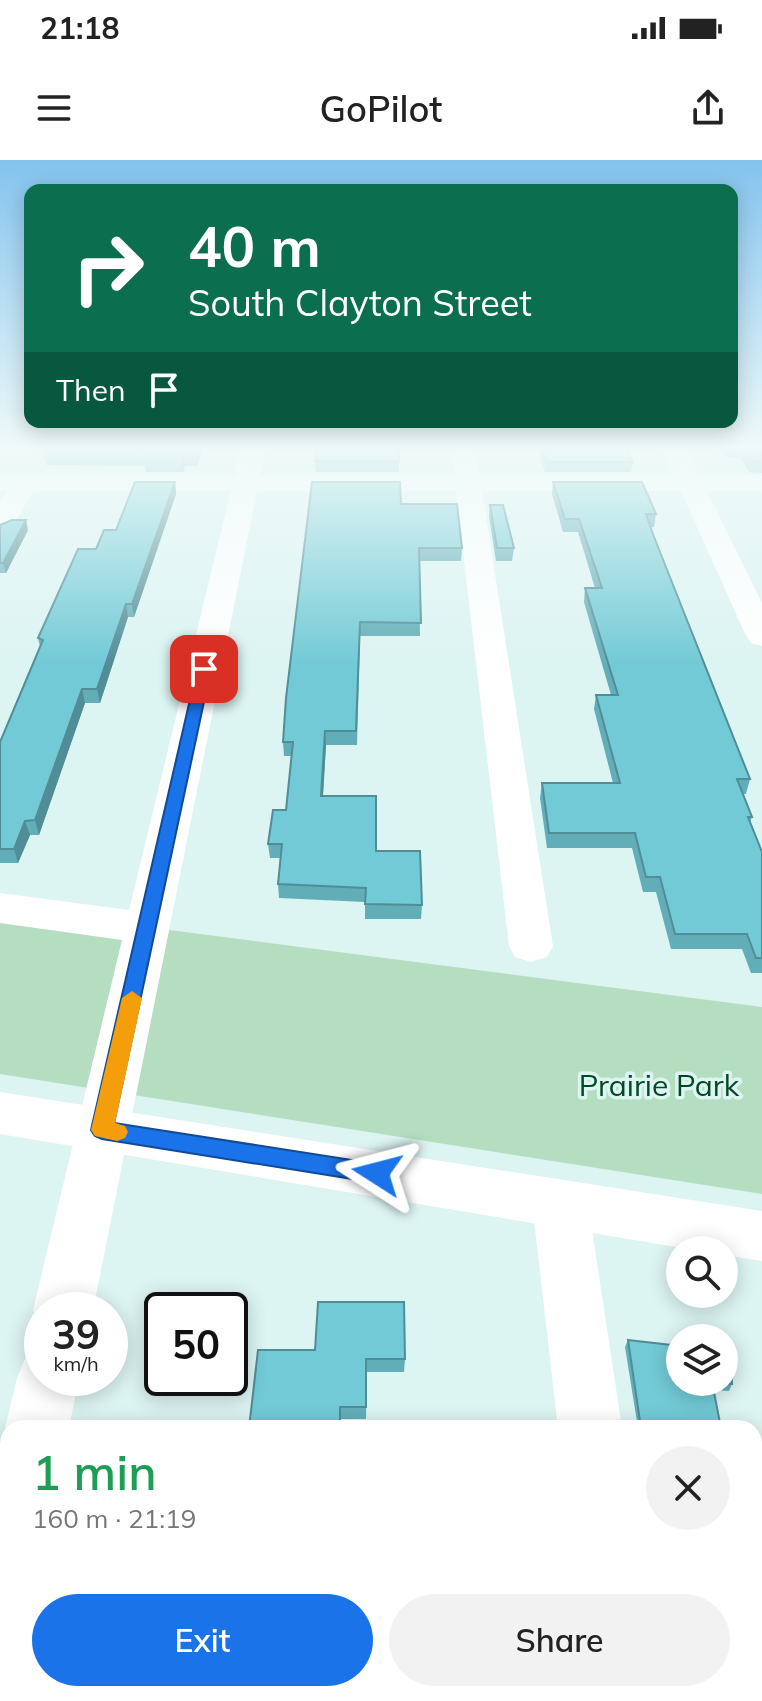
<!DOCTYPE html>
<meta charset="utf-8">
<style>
body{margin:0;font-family:Mulish,sans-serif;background:#f2f2f2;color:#222;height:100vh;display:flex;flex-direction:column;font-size:30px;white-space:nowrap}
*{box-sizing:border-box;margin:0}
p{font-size:26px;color:#767676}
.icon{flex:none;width:44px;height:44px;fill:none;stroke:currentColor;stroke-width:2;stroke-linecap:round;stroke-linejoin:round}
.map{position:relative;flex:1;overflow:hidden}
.side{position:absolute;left:0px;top:1260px;width:762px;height:282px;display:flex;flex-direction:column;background:#fff;border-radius:24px 24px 0 0;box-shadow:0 4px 20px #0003}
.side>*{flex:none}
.guide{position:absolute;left:24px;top:24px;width:714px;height:244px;border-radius:16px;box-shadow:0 4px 20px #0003;background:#0b6e4f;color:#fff;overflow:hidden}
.buttons{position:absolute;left:666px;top:1076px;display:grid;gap:16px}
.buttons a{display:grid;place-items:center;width:72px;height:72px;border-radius:50%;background:#fff;box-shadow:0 4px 20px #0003;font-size:40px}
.speed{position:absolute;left:24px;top:1132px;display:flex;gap:16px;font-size:40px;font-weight:700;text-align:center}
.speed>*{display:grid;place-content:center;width:104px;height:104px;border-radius:50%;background:#fff;box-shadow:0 4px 20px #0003;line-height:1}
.speed small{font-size:20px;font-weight:400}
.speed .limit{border:4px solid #111;border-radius:12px;background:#fff;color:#111}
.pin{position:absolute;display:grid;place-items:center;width:68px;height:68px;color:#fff;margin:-34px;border-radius:16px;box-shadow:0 4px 12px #0006}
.me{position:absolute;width:88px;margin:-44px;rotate:279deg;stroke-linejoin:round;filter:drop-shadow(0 0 6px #0008)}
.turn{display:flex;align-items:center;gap:28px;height:168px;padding:0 32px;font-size:36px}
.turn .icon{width:104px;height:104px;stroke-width:2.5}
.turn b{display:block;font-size:56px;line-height:68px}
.then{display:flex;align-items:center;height:76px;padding:0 32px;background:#0003;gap:16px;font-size:30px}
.round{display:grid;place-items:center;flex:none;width:84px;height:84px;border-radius:42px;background:#f2f2f2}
.overview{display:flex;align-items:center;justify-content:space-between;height:136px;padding:0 32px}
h1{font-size:48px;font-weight:600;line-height:60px;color:#1e9e55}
.action{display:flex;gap:16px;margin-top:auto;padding:16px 32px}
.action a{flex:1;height:92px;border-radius:48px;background:#1a73e8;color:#fff;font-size:32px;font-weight:600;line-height:92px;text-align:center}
.action a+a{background:#f2f2f2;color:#222}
.status{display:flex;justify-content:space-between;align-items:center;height:56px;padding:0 40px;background:#fff;direction:ltr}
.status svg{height:22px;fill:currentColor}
header{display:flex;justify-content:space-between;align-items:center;height:104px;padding:0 32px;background:#fff;font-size:36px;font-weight:600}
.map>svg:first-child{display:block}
.green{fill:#b5dec0}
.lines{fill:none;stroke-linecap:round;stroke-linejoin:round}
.minor{fill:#fff;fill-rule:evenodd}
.major{fill:#fff;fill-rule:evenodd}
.wall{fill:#62aeb8}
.shaded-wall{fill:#508d96}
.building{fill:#72cad6;stroke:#508d96;stroke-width:2}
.route{fill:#1a73e8;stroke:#114b97;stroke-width:2}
.slow{fill:#f59e0b}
.labels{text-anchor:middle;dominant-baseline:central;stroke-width:7;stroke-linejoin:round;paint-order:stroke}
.park-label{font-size:30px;fill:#004923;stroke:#dcf4f2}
</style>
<div class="status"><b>21:18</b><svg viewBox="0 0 49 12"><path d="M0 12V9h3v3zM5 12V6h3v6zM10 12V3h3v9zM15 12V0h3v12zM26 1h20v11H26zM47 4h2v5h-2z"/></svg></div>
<header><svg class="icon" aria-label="menu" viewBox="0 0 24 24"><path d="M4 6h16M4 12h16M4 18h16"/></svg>GoPilot<svg class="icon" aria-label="share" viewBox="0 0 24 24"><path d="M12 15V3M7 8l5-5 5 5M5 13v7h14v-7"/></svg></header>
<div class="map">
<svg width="762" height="1541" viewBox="0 0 762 1541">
<rect width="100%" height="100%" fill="#dcf4f2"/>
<polygon class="green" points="0,748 762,847 762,1034 0,914"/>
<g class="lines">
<g class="minor">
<polygon points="241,288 265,288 260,315 454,315 451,288 475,288 479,315 674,315 662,288 686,288 699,315 762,315 762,331 707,331 762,443 762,486 751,483 746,476 681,331 482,331 553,786 547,797 531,802 515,797 509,786 456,331 257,331 93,1150 42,1150 42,1170 33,1150 122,780 0,763 0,733 129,750 231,331 33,331 10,371 0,373 0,342 7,331 0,331 0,315 234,315"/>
<polygon points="560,1019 580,1026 588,1043 622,1268 558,1268 532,1043 540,1026"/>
<polygon points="42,1190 42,1218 79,1218 69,1268 8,1268 8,1276 5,1268 17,1218 26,1196"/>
<polygon points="8,1363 8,1466 0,1470 0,1366"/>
<polygon points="587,1534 663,1534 664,1541 588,1541"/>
</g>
<polygon class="major" points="0,932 762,1051 762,1101 724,1095 724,1090 694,1090 0,974"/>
</g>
<g class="wall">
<polygon points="42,288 203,288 197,306 185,306 183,312 145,312 145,306 46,305"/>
<polygon points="399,288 399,312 316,312 315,301"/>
<polygon points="538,288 627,288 633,302 631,312 545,312"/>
<polygon points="721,288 762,288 762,313 749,312 741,298 726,297"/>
<polygon points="175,322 176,334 134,457 128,457 100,543 85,543 39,675 30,675 18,703 0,703 0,582 40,487 38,478 96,389"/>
<polygon points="553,322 656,354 654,367 651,367 750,619 746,634 743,634 752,657 750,662 762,692 762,813 751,813 742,789 671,789 656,732 643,732 632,688 547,688 540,638 542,623 613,623 594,549 596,535 611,535 584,442 585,428 595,428 578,372 563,372 552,334"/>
<polygon points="401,344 462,388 461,401 419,401 420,476 360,476 357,585 326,585 323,636 376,691 422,745 421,759 365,759 365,742 279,738 278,724 280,698 270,698 268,684 286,650 292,596 284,596 283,582"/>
<polygon points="490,345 514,388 512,401 496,401 489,357"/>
<polygon points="0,365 28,370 6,413 0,413"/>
<polygon points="628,1180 732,1224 729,1231 713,1230 721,1268 638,1268 625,1187"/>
<polygon points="258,1190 405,1199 404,1212 367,1212 366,1259 341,1259"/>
<polygon points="679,1534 754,1534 762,1541 681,1541"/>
</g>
<g class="shaded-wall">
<polygon points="182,288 185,306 183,312 181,292"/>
<polygon points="195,288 203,288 197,306"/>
<polygon points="175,322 176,334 134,457 132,444"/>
<polygon points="26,360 28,370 6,413 3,403"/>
<polygon points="126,444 128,457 100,543 97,529"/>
<polygon points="82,529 85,543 39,675 35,660"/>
<polygon points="325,571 326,585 322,651 321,636"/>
<polygon points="25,661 30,675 18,703 14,689"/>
</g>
<g class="building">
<polygon points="144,288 182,288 181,292 143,292"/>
<polygon points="317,288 399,288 399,301 315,301"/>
<polygon points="542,288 627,288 633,302 546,302"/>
<polygon points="744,288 762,288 762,301 752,301"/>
<polygon points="135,322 175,322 132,444 126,444 97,529 82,529 35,660 25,661 14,689 0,689 0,582 43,480 38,478 78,389 96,389 104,370 116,370"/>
<polygon points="312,322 400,322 401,344 457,344 462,388 419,388 421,463 360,462 356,571 325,571 321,636 376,636 376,691 420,691 422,745 365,744 366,728 278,724 282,684 268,684 273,650 286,650 293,582 283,582 286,538"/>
<polygon points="553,322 642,322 656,354 646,354 654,377 750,619 737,619 752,657 748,657 762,692 762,798 756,798 747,774 675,774 660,717 646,717 635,673 549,673 542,623 620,623 596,535 618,535 585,428 602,428 579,359 565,359"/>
<polygon points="490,345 503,345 514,388 497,388"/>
<polygon points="12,360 26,360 3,403 0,403 0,365"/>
<polygon points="318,1142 404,1142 405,1199 366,1199 366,1247 340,1247 340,1268 249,1268 258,1190 315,1190"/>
<polygon points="628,1180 680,1186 680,1222 724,1222 724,1191 731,1192 732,1224 712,1222 721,1268 641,1268"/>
<polygon points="754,1442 762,1478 762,1541 685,1541 684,1534 754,1534"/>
<polygon points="231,1534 347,1534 347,1541 225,1541 225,1539 231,1539"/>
<polygon points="499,1534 581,1534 582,1541 499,1541"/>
</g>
<linearGradient id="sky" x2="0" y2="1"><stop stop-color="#83c3ee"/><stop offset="0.57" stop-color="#effaf9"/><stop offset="1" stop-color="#effaf9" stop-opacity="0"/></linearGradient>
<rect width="762" height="504" fill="url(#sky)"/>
<polygon class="route" points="204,504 211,509 114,963 377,1004 385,1007 388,1013 385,1020 377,1023 102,979 95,976 91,970 197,509"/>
<polygon class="slow" points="132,831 142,838 115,963 125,966 128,972 125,978 117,981 95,976 91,970 122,838"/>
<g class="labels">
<g class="park-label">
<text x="659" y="925">Prairie Park</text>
</g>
</g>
</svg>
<div class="buttons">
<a><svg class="icon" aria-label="search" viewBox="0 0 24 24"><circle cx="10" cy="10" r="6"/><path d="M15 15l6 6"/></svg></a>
<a><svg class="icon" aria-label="layers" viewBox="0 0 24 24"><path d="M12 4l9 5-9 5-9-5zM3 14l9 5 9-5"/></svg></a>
</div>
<div class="speed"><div>39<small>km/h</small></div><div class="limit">50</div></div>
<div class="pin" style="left:204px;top:509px;background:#d93025"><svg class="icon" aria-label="arrive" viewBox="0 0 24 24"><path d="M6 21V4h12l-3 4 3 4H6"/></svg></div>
<svg class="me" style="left:377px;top:1013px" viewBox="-20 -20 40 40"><path d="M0-17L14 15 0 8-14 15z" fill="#1a73e8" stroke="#fff" stroke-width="4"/></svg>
<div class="guide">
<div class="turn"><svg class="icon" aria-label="right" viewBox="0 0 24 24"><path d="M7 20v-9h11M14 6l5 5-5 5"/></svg><div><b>40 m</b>South Clayton Street</div></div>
<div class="then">Then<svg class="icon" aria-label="arrive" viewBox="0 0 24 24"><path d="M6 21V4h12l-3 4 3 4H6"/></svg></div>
</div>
<section class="side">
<div class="overview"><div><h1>1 min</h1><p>160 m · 21:19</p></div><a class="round"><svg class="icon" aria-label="close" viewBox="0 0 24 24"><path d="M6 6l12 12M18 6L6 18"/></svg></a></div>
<div class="action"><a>Exit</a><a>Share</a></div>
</section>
</div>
